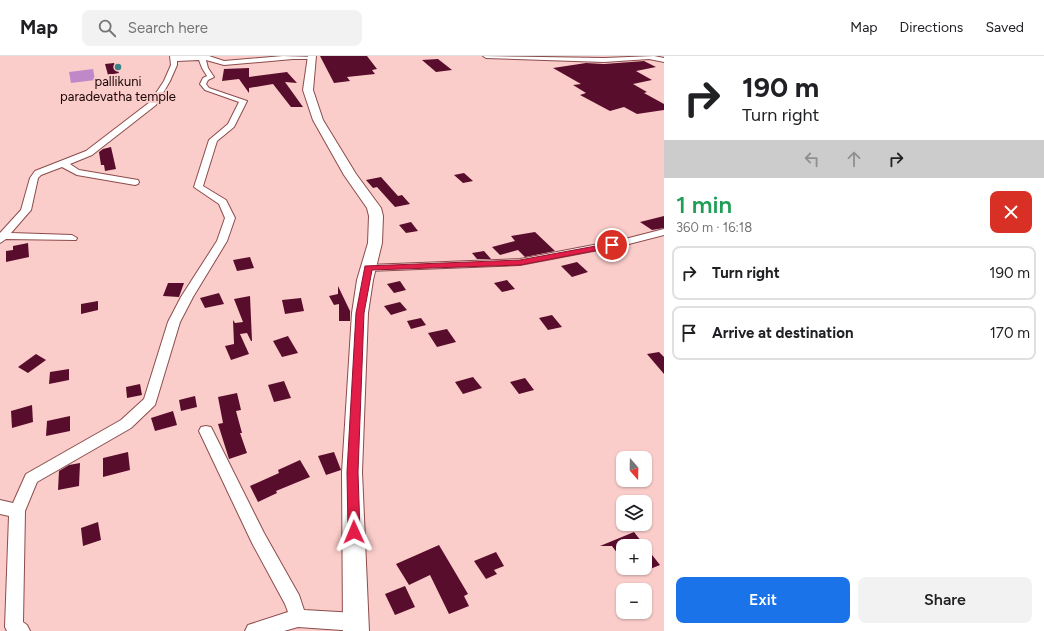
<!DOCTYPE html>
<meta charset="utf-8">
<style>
body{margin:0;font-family:Figtree,sans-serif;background:#f2f2f2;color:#202124;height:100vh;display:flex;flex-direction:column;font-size:15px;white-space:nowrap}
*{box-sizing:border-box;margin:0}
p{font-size:13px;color:#757577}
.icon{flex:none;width:22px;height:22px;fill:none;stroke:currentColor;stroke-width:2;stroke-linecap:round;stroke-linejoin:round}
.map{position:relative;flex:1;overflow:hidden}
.sheet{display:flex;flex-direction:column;background:#fff;width:380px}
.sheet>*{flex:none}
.guide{background:#fff;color:#202124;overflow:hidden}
.needle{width:26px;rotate:160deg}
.fabs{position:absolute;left:616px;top:395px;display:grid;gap:8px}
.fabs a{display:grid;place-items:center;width:36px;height:36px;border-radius:8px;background:#fff;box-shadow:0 1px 3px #0004;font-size:20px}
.pin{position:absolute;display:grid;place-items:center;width:34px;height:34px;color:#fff;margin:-17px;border:2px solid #fff;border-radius:50%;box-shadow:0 1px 4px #0007}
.me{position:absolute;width:44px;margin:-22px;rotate:359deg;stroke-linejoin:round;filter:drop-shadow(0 0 3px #0008)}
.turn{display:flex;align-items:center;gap:14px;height:84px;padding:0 12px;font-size:18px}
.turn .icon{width:52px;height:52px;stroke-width:2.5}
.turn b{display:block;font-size:28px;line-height:34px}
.lanes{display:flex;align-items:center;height:38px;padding:0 12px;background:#0003;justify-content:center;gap:20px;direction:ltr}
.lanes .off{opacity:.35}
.round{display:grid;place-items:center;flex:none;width:42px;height:42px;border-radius:8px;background:#f2f2f2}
.overview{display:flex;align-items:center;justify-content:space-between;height:68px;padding:0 12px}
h1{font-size:24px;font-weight:600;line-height:30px;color:#1e9e55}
.primary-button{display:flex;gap:8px;margin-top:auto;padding:8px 12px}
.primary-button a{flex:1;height:46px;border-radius:8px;background:#1a73e8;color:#fff;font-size:16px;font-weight:600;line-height:46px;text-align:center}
.primary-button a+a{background:#f2f2f2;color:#202124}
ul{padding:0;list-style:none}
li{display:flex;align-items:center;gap:12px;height:54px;margin:0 8px 6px;padding:0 4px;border:2px solid #e0e0e0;border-radius:8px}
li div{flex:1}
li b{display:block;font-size:15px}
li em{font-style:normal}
header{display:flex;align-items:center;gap:24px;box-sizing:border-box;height:56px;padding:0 20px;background:#fff;border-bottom:1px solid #e0e0e0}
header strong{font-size:19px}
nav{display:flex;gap:22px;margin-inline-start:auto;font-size:14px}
.search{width:280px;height:36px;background:#f2f2f2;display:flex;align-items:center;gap:10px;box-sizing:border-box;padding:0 14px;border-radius:8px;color:#757577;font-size:15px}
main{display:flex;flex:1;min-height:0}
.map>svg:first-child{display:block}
.water{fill:#bf88c9}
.building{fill:#590d2c}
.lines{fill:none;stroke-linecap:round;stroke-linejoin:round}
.street-casing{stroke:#8c4c4b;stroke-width:2}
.secondary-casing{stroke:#8c4c4b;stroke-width:2}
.street{fill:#fff;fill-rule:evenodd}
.secondary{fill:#fff;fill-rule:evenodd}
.route{fill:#e11d48;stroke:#92132f}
.poi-dot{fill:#398287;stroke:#facdca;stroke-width:1.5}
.labels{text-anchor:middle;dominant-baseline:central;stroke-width:4;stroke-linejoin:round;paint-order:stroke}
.far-poi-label{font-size:13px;fill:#1b0405;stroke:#facdca}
</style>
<header>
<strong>Map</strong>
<div class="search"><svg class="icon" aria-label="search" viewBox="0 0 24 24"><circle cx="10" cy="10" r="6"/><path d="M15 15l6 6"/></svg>Search here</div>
<nav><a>Map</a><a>Directions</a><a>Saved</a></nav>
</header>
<main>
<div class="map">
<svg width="664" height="575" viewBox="0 0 664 575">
<rect width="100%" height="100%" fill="#facdca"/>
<polygon class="water" points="93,13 95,24 71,27 69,16"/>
<g class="building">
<polygon points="320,0 367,0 377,13 372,14 375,18 347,21 350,25 334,27"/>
<polygon points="438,3 452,14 436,16 422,4"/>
<polygon points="644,5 656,11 636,15 652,24 633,28 647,36 644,37 664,48 664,54 637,58 624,51 610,55 580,39 586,37 573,29 581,28 553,12 586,7 604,8"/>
<polygon points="114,7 119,17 108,19 105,8"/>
<polygon points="249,12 249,21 287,16 297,27 285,26 303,51 291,51 273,28 249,32 249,37 239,23 222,25 224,13"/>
<polygon points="111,91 116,113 105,115 104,109 101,109 99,96 103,93"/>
<polygon points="464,117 473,125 463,127 454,119"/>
<polygon points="381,121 398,140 402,139 410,148 395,151 377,131 373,132 366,124"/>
<polygon points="664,160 664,172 652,174 640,166"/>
<polygon points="411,166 418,175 406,177 399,169"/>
<polygon points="535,176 555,195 525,201 518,194 500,199 492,191 515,185 511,180"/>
<polygon points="28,187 29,201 6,206 6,195 13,194 13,190"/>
<polygon points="484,195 491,203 477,203 472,197"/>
<polygon points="250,201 254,212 237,215 233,204"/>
<polygon points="577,206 588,216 572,221 561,210"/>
<polygon points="507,224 515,233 502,236 494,227"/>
<polygon points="400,225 406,234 394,237 387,228"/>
<polygon points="168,227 184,227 179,241 163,240"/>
<polygon points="338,230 350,255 350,265 339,265 339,248 334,249 329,240 338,238"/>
<polygon points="219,237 224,248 205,252 200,242"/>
<polygon points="250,240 252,285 251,285 247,277 240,278 249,298 231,304 225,290 234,288 233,264 235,267 243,266 234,243"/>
<polygon points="301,242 304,255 285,258 282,244"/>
<polygon points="98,245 98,254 81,258 81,248"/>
<polygon points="400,246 407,254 391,259 384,250"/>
<polygon points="552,259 562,271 548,274 539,262"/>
<polygon points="421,262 426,269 411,273 407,265"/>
<polygon points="447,273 456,286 437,291 428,277"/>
<polygon points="288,280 298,297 282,301 273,285"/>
<polygon points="659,296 664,301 664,318 647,298"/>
<polygon points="36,298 46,304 28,317 18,311"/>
<polygon points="69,313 69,324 49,328 50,316"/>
<polygon points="473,321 482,332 463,338 455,326"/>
<polygon points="525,322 534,334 519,338 510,326"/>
<polygon points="284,325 291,342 274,346 268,329"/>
<polygon points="140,328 142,339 127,342 126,331"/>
<polygon points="237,337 241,354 236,355 242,377 240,377 247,397 229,403 218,368 223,367 218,341"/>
<polygon points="195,340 197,351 181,355 179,344"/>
<polygon points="32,349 33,366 12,372 11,355"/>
<polygon points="173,355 177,369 155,375 151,362"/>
<polygon points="70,360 70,375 46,380 47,365"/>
<polygon points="128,396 130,414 103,421 103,402"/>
<polygon points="334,396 341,414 326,419 318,400"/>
<polygon points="300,404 310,421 276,435 277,437 258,446 250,430 279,417 278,414"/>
<polygon points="80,407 79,430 58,434 59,415 69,409"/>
<polygon points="98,466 101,484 83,490 81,472"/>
<polygon points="634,476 645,490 660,509 645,515 645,490 623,490 623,505 612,490 600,490"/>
<polygon points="439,489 468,538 464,540 469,550 449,558 430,519 409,529 396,508"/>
<polygon points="496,496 504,510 494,514 497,518 486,523 474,505"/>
<polygon points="405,530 415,551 395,559 385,538"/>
</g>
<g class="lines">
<defs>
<g id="street">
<polygon points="170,0 209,0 224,5 283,0 315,1 312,3 293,3 224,9 206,4 208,12 214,21 208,24 206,28 209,32 247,45 234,71 217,85 203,130 226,144 235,162 227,185 193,241 180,266 155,349 131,372 37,426 25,455 23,566 27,569 30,575 7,575 5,571 9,460 0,458 0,444 13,447 26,418 121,364 144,343 168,266 181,241 217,185 225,162 219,148 194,131 209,84 228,68 239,46 205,34 200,28 203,22 207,20 202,12 199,4 177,5 177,9 170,25 156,49 92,99 70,108 79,114 138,124 139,126 138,128 135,129 77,119 62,111 41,119 38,122 31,154 11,177 72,179 77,182 76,184 6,183 0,187 0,177 21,154 30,122 35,115 86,95 150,46 164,25 171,9"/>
<polygon points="483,0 604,2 654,0 664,2 664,6 649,3 604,6 486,2"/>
<polygon points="664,173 664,179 625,189 520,209 368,215 363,212 368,209 520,203 625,183"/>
<polygon points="206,370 211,371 264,477 299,539 304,554 356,557 362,560 365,566 362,572 356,575 298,571 284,575 245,575 248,569 288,556 285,548 252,487 199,375 201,371"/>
</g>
<polygon id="secondary" points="308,0 316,0 313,34 323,64 356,118 381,152 383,160 382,187 373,224 368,257 362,416 369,575 343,575 342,416 352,257 357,224 368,187 369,160 367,152 344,119 313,64 303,34"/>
</defs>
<use href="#street" class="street-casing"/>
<use href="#secondary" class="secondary-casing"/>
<use href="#street" class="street"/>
<use href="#secondary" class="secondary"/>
</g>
<polygon class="route" points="612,187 614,187 614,191 520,209 372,214 364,257 358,416 360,476 358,480 354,481 349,480 348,476 347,416 356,257 365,210 520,204"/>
<circle class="poi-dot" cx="118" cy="11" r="4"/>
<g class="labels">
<g class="far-poi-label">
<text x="118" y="25">pallikuni<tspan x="118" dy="15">paradevatha temple</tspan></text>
</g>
</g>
</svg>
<div class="fabs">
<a><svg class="needle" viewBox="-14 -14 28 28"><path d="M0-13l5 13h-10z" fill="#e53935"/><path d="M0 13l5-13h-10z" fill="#757577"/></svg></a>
<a><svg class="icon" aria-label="layers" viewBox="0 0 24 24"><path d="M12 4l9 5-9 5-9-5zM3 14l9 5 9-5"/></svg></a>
<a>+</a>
<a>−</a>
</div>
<div class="pin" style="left:612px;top:189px;background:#d93025"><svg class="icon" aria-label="arrive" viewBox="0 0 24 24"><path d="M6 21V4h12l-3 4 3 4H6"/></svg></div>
<svg class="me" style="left:354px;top:476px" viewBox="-20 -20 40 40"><path d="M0-17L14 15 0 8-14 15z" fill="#e11d48" stroke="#fff" stroke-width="4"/></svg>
</div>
<section class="sheet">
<div class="guide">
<div class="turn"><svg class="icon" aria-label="right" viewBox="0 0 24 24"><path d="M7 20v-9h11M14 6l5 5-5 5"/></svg><div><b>190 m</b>Turn right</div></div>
<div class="lanes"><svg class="icon off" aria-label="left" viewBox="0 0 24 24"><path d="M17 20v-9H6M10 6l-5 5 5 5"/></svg><svg class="icon off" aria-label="ahead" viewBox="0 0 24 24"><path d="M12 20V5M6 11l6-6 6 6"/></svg><svg class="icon" aria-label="right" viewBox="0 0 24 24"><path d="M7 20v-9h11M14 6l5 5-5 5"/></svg></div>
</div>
<div class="overview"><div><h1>1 min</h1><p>360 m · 16:18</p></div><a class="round" style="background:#d93025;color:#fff"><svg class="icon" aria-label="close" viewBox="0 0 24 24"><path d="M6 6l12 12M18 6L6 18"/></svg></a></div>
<ul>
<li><svg class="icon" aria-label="right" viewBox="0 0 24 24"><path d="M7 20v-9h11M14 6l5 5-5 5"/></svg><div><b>Turn right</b></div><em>190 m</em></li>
<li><svg class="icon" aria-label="arrive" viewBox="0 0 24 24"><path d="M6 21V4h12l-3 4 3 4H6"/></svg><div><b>Arrive at destination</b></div><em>170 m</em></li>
</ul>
<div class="primary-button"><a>Exit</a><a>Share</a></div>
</section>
</main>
